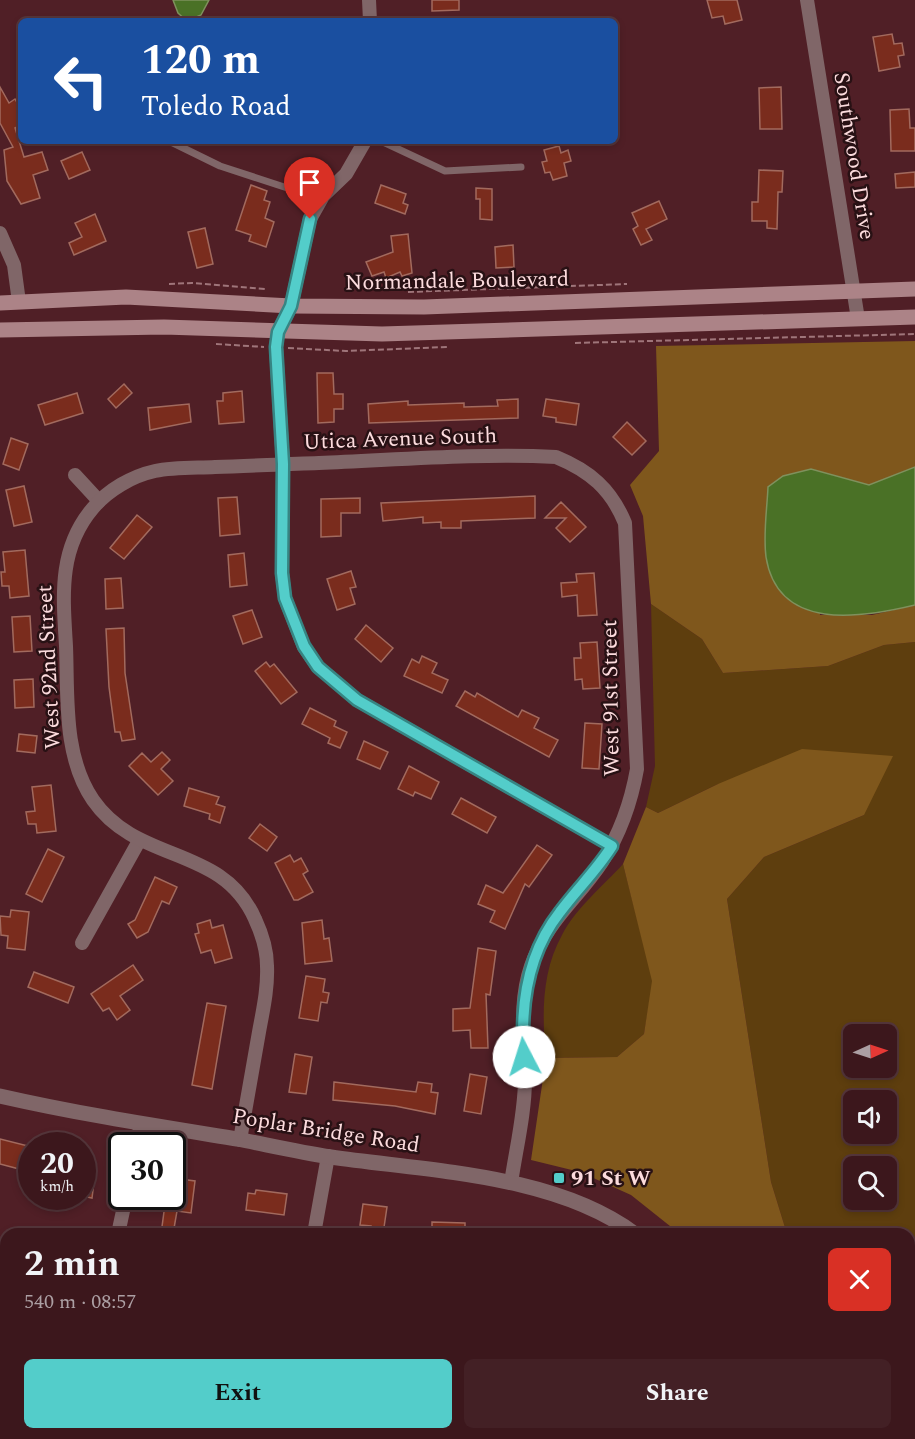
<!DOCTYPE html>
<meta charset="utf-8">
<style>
body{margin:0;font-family:Spectral,serif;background:#432025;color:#f1f3f6;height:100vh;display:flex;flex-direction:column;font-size:22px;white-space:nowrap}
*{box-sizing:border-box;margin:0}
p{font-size:20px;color:#ac9fa3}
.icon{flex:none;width:33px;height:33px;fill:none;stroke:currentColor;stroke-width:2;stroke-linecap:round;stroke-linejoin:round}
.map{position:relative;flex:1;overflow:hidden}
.details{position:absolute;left:0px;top:1228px;width:915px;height:212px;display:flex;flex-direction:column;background:#3c171c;border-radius:18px 18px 0 0;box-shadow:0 3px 9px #0003,0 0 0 2px #55363b}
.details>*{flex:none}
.guide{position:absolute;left:18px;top:18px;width:600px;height:126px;border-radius:9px;box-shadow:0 3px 9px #0003,0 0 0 2px #55363b;background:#1a4fa0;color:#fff;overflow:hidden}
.needle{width:39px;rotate:87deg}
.fabs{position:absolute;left:843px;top:1024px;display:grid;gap:12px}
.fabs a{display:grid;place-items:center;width:54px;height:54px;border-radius:9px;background:#3c171c;box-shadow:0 3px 9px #0003,0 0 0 2px #55363b;font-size:30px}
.speed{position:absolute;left:18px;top:1132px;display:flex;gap:12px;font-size:30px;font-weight:700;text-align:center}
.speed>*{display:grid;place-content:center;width:78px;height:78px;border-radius:50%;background:#3c171c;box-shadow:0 3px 9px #0003,0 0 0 2px #55363b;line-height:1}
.speed small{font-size:15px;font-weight:400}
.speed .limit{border:3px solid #111;border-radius:9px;background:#fff;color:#111}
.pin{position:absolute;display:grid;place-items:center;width:51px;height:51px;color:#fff;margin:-62px -26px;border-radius:50% 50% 50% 0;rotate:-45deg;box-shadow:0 0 6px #0007}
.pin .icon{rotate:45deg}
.me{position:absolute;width:66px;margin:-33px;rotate:355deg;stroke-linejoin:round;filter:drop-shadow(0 0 4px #0008)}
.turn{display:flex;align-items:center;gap:21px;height:126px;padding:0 24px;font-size:27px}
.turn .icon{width:78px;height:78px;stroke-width:2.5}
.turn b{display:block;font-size:42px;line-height:51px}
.round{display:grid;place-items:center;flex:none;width:63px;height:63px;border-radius:9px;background:#432025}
.head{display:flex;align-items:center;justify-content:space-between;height:102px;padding:0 24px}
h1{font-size:36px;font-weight:700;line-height:45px}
.button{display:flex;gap:12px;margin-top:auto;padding:12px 24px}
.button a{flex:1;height:69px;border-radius:9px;background:#53cdca;color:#111;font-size:24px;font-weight:700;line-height:69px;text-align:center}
.button a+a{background:#432025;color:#f1f3f6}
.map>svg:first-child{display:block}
.green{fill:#5e3e0e;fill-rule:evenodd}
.forest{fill:#7f571c}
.water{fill:#4a7126;stroke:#7f915d;stroke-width:1.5}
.building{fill:#7a2c1d;stroke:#a26a5e;stroke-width:1.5}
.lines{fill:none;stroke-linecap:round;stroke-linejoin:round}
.path{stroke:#9f757a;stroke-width:2;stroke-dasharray:6 3;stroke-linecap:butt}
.service{stroke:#806668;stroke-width:7}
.minor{stroke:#806668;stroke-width:14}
.tertiary{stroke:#806668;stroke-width:15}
.secondary{stroke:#ac8387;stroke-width:15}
.route-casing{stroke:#368583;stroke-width:15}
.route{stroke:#53cdca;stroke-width:10}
.poi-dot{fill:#53cdca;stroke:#281114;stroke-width:2}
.labels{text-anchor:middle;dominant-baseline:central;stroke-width:5;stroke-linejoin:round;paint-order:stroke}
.street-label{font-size:22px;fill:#fcdbdd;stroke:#281114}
.poi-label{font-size:22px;font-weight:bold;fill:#fcdbdd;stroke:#281114;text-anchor:start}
</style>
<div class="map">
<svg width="915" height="1439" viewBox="0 0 915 1439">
<rect width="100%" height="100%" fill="#501f26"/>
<g class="green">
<path d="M 651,604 L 702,639 L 723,673 L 828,666 L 884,645 L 915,642 L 915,1439 L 849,1439 L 847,1434 L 909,1434 L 909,1234 L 787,1234 L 771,1182 L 727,899 L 764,857 L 864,815 L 718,784 L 658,813 L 646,807 L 655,766 ZM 854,1035 L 886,1035 L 886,1068 L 854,1068 ZM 854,1101 L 886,1101 L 886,1134 L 854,1134 ZM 854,1167 L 886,1167 L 886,1200 L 854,1200 Z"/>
<path d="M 623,864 L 653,981 L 644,1034 L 617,1057 L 546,1058 C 542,1016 541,973 562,935 C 576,908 603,886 623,864 Z"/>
</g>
<g class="forest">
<polygon points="915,341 915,467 869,485 811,469 820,615 872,615 915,605 915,642 884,645 828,666 723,673 702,639 651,604 643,516 630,485 659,451 656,346"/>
<polygon points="802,749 893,756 864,815 764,857 727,899 771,1182 787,1234 680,1234 631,1195 580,1172 531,1160 546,1058 617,1057 644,1034 652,981 623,864 646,807 658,813 718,784"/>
<polygon points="0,1349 3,1372 6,1372 6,1429 0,1426"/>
<polygon points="97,1434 155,1434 158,1439 100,1439"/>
</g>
<g class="water">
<polygon points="173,0 209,0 201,15 187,21 178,13"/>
<path d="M 915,467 L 915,605 C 861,618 778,632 766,557 C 763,534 767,510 768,487 L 783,476 L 811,469 L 869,485 Z"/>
<polygon points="0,1426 6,1429 6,1434 23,1438 36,1434 97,1434 100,1439 0,1439"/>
</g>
<g class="building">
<polygon points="432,0 459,0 459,10 432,11"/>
<polygon points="707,0 737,0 742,20 725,24 723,16 712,18"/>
<polygon points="892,34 894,44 902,43 904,55 898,56 900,67 879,71 873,37"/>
<polygon points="0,87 9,103 15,99 21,110 21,125 15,128 24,157 42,152 48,170 33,175 40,198 21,204 7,181 4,150 13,147 0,123"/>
<polygon points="781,87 782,129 760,129 759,88"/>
<polygon points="909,109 910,128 915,128 915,151 891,151 890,110"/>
<polygon points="559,146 561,153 568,150 571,161 564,163 567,176 553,180 550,172 545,173 542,162 547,161 544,150"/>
<polygon points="82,152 90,170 69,179 61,161"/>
<polygon points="759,170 783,171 782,192 778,192 777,229 767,228 767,221 752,221 752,202 758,202"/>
<polygon points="915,172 915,187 896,188 895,174"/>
<polygon points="251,185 267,191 264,200 270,202 265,218 274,222 266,247 249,241 251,235 236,230"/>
<polygon points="381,185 406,194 403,203 408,205 405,214 375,203"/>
<polygon points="476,188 492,189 492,220 480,219 480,199 476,199"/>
<polygon points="659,201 667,219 646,229 652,240 641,245 633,229 638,226 632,213"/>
<polygon points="95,214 106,241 74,255 69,243 82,237 75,223"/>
<polygon points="205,228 213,264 197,268 188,232"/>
<polygon points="408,234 412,273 402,276 400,272 386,278 384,272 372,276 366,262 393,252 391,236"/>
<polygon points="513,245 514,267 496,268 495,247"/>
<polygon points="317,373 333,373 334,394 343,394 343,409 334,409 334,422 318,423"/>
<polygon points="124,384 132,393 116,408 108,399"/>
<polygon points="242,391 244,422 219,424 217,401 223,401 223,393"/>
<polygon points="77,393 83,413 45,425 38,405"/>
<polygon points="518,399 518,418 369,423 368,404 408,401 408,405 464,403 464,407 498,406 497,400"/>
<polygon points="546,399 579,404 576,425 556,422 556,418 543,416"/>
<polygon points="189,404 191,422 150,430 148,408"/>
<polygon points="627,422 646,441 632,455 613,437"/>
<polygon points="11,438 28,444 19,470 3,464"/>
<polygon points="24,486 32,522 14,526 6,490"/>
<polygon points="535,496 535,518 461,521 461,528 441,528 441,522 423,523 423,517 383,521 381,503"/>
<polygon points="237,497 240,534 220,536 218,498"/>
<polygon points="360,498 360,513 341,513 341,536 321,537 321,499"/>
<polygon points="561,502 586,527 570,542 556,528 566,518 545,518"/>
<polygon points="137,515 152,527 124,559 110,548"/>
<polygon points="25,550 29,596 10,598 9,586 2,586 1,572 5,572 3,552"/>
<polygon points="244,553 247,585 230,587 228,555"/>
<polygon points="351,571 356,587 350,588 355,604 337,610 327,579"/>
<polygon points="594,573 597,615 578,616 577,595 562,597 561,583 577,582 576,574"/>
<polygon points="121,578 123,608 106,609 105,579"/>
<polygon points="252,610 262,637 243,644 233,616"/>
<polygon points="30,616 32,651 14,652 12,617"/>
<polygon points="366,625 393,648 381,662 355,639"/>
<polygon points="124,628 125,673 135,739 122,741 120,732 115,732 109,687 106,629"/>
<polygon points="597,642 600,688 583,689 582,679 575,680 574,658 581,658 580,643"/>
<polygon points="422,656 437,663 432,673 448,680 442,693 404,676 412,659 419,663"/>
<polygon points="266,662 270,667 274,664 297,692 281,704 255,671"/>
<polygon points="33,679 34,707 15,708 14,680"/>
<polygon points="465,691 475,697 477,693 518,717 522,710 539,718 534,728 558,740 549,757 456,706"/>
<polygon points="310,708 336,721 334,726 347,732 340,748 328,743 330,738 302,724"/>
<polygon points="585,723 602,724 599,769 582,768"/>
<polygon points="19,734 37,736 35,753 17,751"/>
<polygon points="364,741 388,752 380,769 357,759"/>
<polygon points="162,752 170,760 161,769 173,781 158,795 129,766 142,753 151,762"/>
<polygon points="409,766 439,782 431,799 415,792 413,796 398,789"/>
<polygon points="51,785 56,831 37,833 36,824 28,824 26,812 35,811 32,787"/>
<polygon points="189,788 219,797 216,804 225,807 220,823 209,819 210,814 184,806"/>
<polygon points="461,798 496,817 487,833 452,814"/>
<polygon points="260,824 277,837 267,851 249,838"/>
<polygon points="537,845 552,855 529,887 525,884 505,929 490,922 495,911 478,904 486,885 503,893"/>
<polygon points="48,849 64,857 42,902 26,894"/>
<polygon points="290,855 294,862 301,858 308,871 303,874 313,892 298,900 294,900 275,863"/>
<polygon points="155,877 177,887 169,904 162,901 148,932 137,938 128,924 135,920"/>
<polygon points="11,910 29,912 25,950 7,948 8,936 1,935 0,916 10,917"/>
<polygon points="210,920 212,928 223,925 232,958 215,963 211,950 201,953 195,934 199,933 197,924"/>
<polygon points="322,920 324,939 329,938 332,961 305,964 302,923"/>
<polygon points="478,948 496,951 490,995 486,994 488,1048 471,1048 470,1030 453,1031 453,1009 470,1008"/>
<polygon points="133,965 143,980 120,996 130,1010 117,1020 109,1008 103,1011 91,994"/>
<polygon points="34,972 74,987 68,1003 28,987"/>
<polygon points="306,976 325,979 323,992 329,993 327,1003 321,1002 318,1021 299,1018"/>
<polygon points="207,1003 226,1006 212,1089 192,1085"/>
<polygon points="295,1054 312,1057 306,1094 289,1092"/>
<polygon points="470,1074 487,1077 481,1114 464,1111"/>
<polygon points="334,1082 416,1092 418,1082 432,1084 431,1092 438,1093 435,1114 395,1106 333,1100"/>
<polygon points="0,1139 32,1147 23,1170 0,1164"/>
<polygon points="82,1164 96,1166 92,1198 82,1196"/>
<polygon points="180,1179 195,1181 191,1213 177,1211 173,1234 161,1234 166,1197 172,1197 172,1192 178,1192"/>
<polygon points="256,1190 287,1194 284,1215 246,1210 248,1193 255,1194"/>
<polygon points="363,1204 387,1207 383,1234 370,1234 371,1226 360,1225"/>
<polygon points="432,1222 465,1223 465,1234 432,1234"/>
</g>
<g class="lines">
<g class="path">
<polyline points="169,284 192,283 265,289"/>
<polyline points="408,292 627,284"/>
<polyline points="575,343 915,334"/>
<polyline points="216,344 264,347"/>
<polyline points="288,348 346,351 447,347"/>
</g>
<g class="service">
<polyline points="169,141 220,166 321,199"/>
<polyline points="381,141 445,171 521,167"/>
</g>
<g class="minor">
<polyline points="369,0 370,21"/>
<polyline points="807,0 858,319"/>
<polyline points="365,141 346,174 323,196 310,219 291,306 278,332 276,347 283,464 282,573 285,598 304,647 318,667 357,700 612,846"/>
<polyline points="0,233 14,265 19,302"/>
<polyline points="75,475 99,501"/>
<polyline points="82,943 139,841"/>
<path d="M 240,1140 C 246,1104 253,1068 259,1032 C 263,1010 268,988 267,966 C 267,950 262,934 255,919 C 222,844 138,865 93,800 C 63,756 68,697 66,646 C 63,596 58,549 93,508 C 108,490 132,476 155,471 C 174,467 196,468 215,467 C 250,466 284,464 319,463 C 397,460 478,453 556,457 C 590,471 611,489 625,523 L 637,769 C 631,803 621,832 602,862 C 577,900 547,920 531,966 C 518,1004 525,1040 525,1079 C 525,1113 516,1149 511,1183"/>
<polyline points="136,1146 141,1124"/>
<polyline points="118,1234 126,1197"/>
<polyline points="314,1234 328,1156"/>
<polyline points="169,1434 172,1439"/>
</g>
<g class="tertiary">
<path d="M 0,1096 C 79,1114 157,1126 237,1139 C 268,1145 299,1152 331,1157 C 427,1171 555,1174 635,1234"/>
<polyline points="777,1434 780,1439"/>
</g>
<g class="secondary">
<polyline points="0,303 126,297 291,306 424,307 915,289"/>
<polyline points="0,330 164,327 382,334 915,317"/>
</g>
</g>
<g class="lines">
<defs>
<path id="route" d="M 310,219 L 291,306 L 278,332 L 276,347 L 283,464 L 282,573 L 285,598 L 304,646 L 318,667 L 357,700 L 612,846 C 597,870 577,889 560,912 C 527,954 520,1005 524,1057"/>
</defs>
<use href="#route" class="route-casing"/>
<use href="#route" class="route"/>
</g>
<rect class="poi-dot" x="553" y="1172" width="12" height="12" rx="3"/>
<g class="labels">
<g class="street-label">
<text transform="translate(854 156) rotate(81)">Southwood Drive</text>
<text transform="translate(457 281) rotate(-1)">Normandale Boulevard</text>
<text transform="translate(400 439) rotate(-2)">Utica Avenue South</text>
<text transform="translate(49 667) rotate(-93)">West 92nd Street</text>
<text transform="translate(611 698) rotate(-91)">West 91st Street</text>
<text transform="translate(326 1131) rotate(9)">Poplar Bridge Road</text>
</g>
<g class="poi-label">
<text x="571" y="1178">91 St W</text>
</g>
</g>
</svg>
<div class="fabs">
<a><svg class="needle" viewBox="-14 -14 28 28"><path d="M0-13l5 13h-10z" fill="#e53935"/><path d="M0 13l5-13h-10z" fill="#ac9fa3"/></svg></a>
<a><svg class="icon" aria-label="sound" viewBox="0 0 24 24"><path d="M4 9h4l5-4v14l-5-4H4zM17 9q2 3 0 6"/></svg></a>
<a><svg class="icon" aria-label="search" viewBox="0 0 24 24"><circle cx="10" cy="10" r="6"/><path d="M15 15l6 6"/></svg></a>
</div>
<div class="speed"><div>20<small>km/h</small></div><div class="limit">30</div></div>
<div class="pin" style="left:310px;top:219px;background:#d93025"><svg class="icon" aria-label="arrive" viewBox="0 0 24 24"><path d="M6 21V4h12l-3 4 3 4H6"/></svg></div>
<svg class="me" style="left:524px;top:1057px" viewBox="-20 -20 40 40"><circle r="19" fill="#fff"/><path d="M0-13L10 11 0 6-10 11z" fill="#53cdca"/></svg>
<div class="guide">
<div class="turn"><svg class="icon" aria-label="left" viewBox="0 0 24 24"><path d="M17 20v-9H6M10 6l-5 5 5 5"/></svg><div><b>120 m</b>Toledo Road</div></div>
</div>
<section class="details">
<div class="head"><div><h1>2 min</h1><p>540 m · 08:57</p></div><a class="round" style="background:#d93025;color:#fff"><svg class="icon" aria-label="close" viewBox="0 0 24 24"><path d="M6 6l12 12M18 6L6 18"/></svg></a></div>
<div class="button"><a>Exit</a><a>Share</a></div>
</section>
</div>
